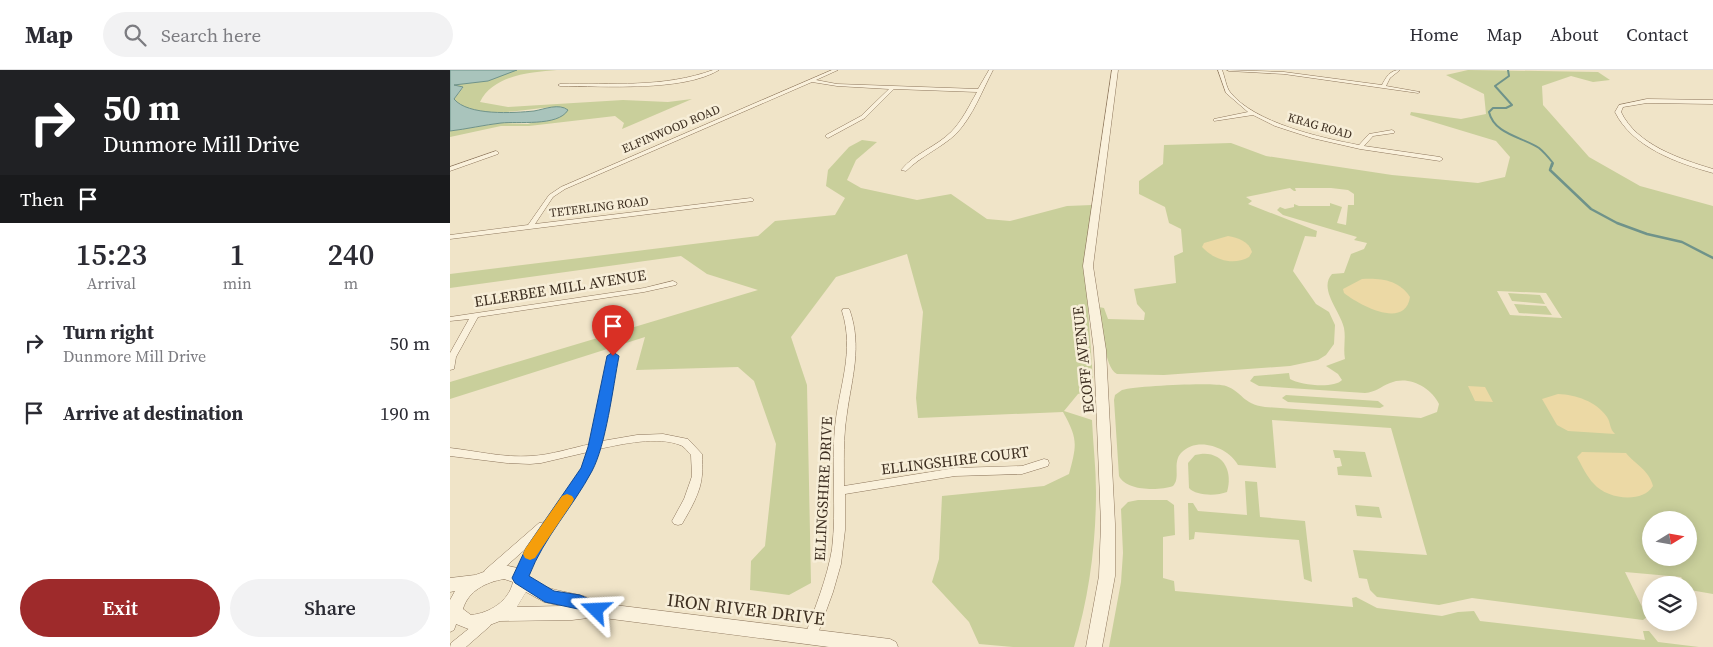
<!DOCTYPE html>
<style>
body{margin:0;font-family:"Source Serif 4",serif;background:#f2f2f3;color:#2b2b33;height:100vh;display:flex;flex-direction:column;font-size:19px;white-space:nowrap}
*{box-sizing:border-box;margin:0}
p{font-size:16px;color:#7c7c81}
.icon{flex:none;width:28px;height:28px;fill:none;stroke:currentColor;stroke-width:2;stroke-linecap:round;stroke-linejoin:round}
.map{position:relative;flex:1;overflow:hidden}
.panel{display:flex;flex-direction:column;background:#fff;width:450px}
.panel>*{flex:none}
.guide{background:#202124;color:#fff;overflow:hidden}
.needle{width:32px;rotate:79deg}
.buttons{position:absolute;left:1192px;top:441px;display:grid;gap:10px}
.buttons a{display:grid;place-items:center;width:55px;height:55px;border-radius:50%;background:#fff;box-shadow:0 2px 12px #0003;font-size:25px}
.pin{position:absolute;display:grid;place-items:center;width:42px;height:42px;color:#fff;margin:-51px -21px;border-radius:50% 50% 50% 0;rotate:-45deg;box-shadow:0 0 5px #0007}
.pin .icon{rotate:45deg}
.me{position:absolute;width:55px;margin:-28px;rotate:291deg;stroke-linejoin:round;filter:drop-shadow(0 0 4px #0008)}
.turn{display:flex;align-items:center;gap:18px;height:105px;padding:0 20px;font-size:22px}
.turn .icon{width:65px;height:65px;stroke-width:2.5}
.turn b{display:block;font-size:35px;line-height:42px}
.then{display:flex;align-items:center;height:48px;padding:0 20px;background:#0003;gap:10px;font-size:19px}
.eta{display:flex;justify-content:space-evenly;align-items:center;height:85px;text-align:center}
.eta b{font-size:30px;font-weight:600;line-height:35px}
.button{display:flex;gap:10px;margin-top:auto;padding:10px 20px}
.button a{flex:1;height:58px;border-radius:30px;background:#9e2a2b;color:#fff;font-size:20px;font-weight:600;line-height:58px;text-align:center}
.button a+a{background:#f2f2f3;color:#2b2b33}
ul{padding:0;list-style:none}
li{display:flex;align-items:center;gap:15px;height:70px;padding:0 20px}
li div{flex:1}
li b{display:block;font-size:19px}
li em{font-style:normal}
header{display:flex;align-items:center;gap:30px;box-sizing:border-box;height:70px;padding:0 25px;background:#fff;border-bottom:1px solid #e1e1e2}
header strong{font-size:24px}
nav{display:flex;gap:28px;margin-inline-start:auto;font-size:18px}
.search{width:350px;height:45px;background:#f2f2f3;display:flex;align-items:center;gap:12px;box-sizing:border-box;padding:0 18px;border-radius:28px;color:#7c7c81;font-size:19px}
main{display:flex;flex:1;min-height:0}
.map>svg:first-child{display:block}
.green{fill:#c9cf9b;fill-rule:evenodd}
.sand{fill:#ecd9a5}
.water{fill:#a9c4bc;stroke:#6f938a}
.lines{fill:none;stroke-linecap:round;stroke-linejoin:round}
.stream-far1{stroke:#6f938a;stroke-width:2}
.stream{stroke:#6f938a;stroke-width:2.5}
.minor-casing{stroke:#8d765c;stroke-width:1}
.tertiary-casing{stroke:#8d765c;stroke-width:1}
.minor{fill:#faf1dc;fill-rule:evenodd}
.tertiary{fill:#faf1dc;fill-rule:evenodd}
.route{fill:#1a73e8;stroke:#114b97}
.slow{fill:#f59e0b}
.labels{text-anchor:middle;dominant-baseline:central;stroke-width:5;stroke-linejoin:round;paint-order:stroke}
.far-street-label{font-size:12px;fill:#3d2e20;stroke:#f7eed8}
.street-label{font-size:15px;fill:#3d2e20;stroke:#f7eed8}
.near-street-label{font-size:18px;fill:#3d2e20;stroke:#f7eed8}
</style>
<header>
<strong>Map</strong>
<div class="search"><svg class="icon" aria-label="search" viewBox="0 0 24 24"><circle cx="10" cy="10" r="6"/><path d="M15 15l6 6"/></svg>Search here</div>
<nav><a>Home</a><a>Map</a><a>About</a><a>Contact</a></nav>
</header>
<main>
<section class="panel">
<div class="guide">
<div class="turn"><svg class="icon" aria-label="right" viewBox="0 0 24 24"><path d="M7 20v-9h11M14 6l5 5-5 5"/></svg><div><b>50 m</b>Dunmore Mill Drive</div></div>
<div class="then">Then<svg class="icon" aria-label="arrive" viewBox="0 0 24 24"><path d="M6 21V4h12l-3 4 3 4H6"/></svg></div>
</div>
<div class="eta">
<div><b>15:23</b><p>Arrival</p></div>
<div><b>1</b><p>min</p></div>
<div><b>240</b><p>m</p></div>
</div>
<ul>
<li><svg class="icon" aria-label="right" viewBox="0 0 24 24"><path d="M7 20v-9h11M14 6l5 5-5 5"/></svg><div><b>Turn right</b><p>Dunmore Mill Drive</p></div><em>50 m</em></li>
<li><svg class="icon" aria-label="arrive" viewBox="0 0 24 24"><path d="M6 21V4h12l-3 4 3 4H6"/></svg><div><b>Arrive at destination</b></div><em>190 m</em></li>
</ul>
<div class="button"><a>Exit</a><a>Share</a></div>
</section>
<div class="map">
<svg width="1263" height="577" viewBox="0 0 1263 577">
<rect width="100%" height="100%" fill="#f0e4c8"/>
<g class="green">
<path d="M 64,0 L 107,0 C 81,2 43,5 30,32 L 58,37 L 173,30 L 218,32 L 242,29 L 172,59 L 174,53 L 165,46 L 79,56 L 51,56 L 0,67 L 0,61 L 51,53 L 78,54 L 118,40 C 104,29 28,58 4,29 L 13,18 L 3,15 L 5,14 L 38,11 Z"/>
<path d="M 1018,0 L 1148,2 L 1160,10 L 1143,12 L 1121,6 L 1092,16 L 1093,35 L 1139,87 L 1190,116 L 1263,136 L 1263,524 L 1240,520 L 1231,507 L 1175,502 L 1197,547 L 1193,550 L 1022,528 L 989,535 L 927,527 L 920,520 L 917,509 L 909,508 L 903,480 L 977,485 L 941,358 L 822,350 L 826,398 L 788,395 C 778,377 747,366 731,383 C 722,393 731,408 723,416 C 709,421 676,421 669,406 L 664,330 L 665,325 L 672,320 C 688,316 762,312 776,316 C 793,322 792,334 815,337 L 971,348 L 987,342 L 989,334 C 981,317 958,305 940,313 C 930,317 926,322 915,323 L 809,316 L 800,311 L 804,306 L 839,303 L 840,309 C 850,315 884,319 892,310 L 888,304 L 876,296 L 895,289 C 893,278 896,269 894,258 C 891,242 868,219 882,204 L 894,203 L 901,184 L 914,179 L 917,173 L 904,170 L 907,167 L 833,145 L 827,140 L 830,137 L 835,139 L 844,137 L 844,134 L 849,136 L 880,136 L 880,133 L 892,137 L 887,153 L 896,155 L 898,135 L 904,135 L 904,124 L 898,120 L 881,118 L 845,118 L 846,121 L 844,121 L 840,118 L 796,127 L 802,131 L 798,134 L 867,161 L 866,167 L 855,166 L 843,201 L 866,234 L 879,242 L 885,255 L 884,274 L 876,285 L 868,290 L 840,296 L 714,305 L 667,304 C 653,297 653,253 649,237 L 654,238 L 658,249 L 694,250 L 695,243 L 687,234 L 684,219 L 726,213 L 724,186 L 733,182 L 731,159 L 719,153 L 715,137 L 689,124 L 689,111 L 713,94 L 714,75 L 781,73 L 816,86 L 942,105 L 1028,113 L 1055,107 L 1060,87 L 1046,71 L 960,45 L 961,42 L 1011,49 L 1036,44 L 1034,24 L 996,5 ZM 1047,221 L 1096,223 L 1112,248 L 1060,245 ZM 1201,450 L 1239,450 L 1239,488 L 1201,488 Z"/>
<path d="M 412,70 L 427,72 L 406,90 L 397,110 L 411,118 L 467,130 L 501,124 L 537,149 L 560,151 L 617,136 L 642,135 L 635,196 L 643,310 L 638,321 L 628,324 L 614,341 L 642,350 C 643,374 646,398 646,422 C 646,474 639,527 624,577 L 563,577 L 529,574 L 519,552 L 482,512 L 489,489 L 492,426 L 594,416 L 619,404 C 627,374 628,369 613,342 L 468,348 L 466,328 L 473,242 L 457,184 L 386,207 L 341,267 L 357,315 L 361,513 L 339,525 L 300,520 L 301,491 L 315,476 L 326,374 L 304,311 L 288,297 L 186,300 L 195,267 L 0,329 L 0,312 L 308,220 L 257,204 L 231,186 L 0,218 L 0,204 L 308,166 L 325,151 L 385,145 L 395,128 L 376,116 L 378,100 L 399,77 Z"/>
<polygon points="1058,223 1090,225 1095,234 1062,231"/>
<polygon points="1064,234 1096,236 1102,245 1069,243"/>
<polygon points="836,325 928,331 934,336 930,338 838,332 832,328"/>
<polygon points="883,380 915,382 922,407 888,405 887,397 892,396 890,388 885,388"/>
<path d="M 751,384 C 774,382 783,402 777,422 C 767,426 746,426 739,418 L 738,393 L 745,385 Z"/>
<polygon points="795,411 807,412 810,447 855,451 862,512 854,509 849,470 745,462 744,469 739,470 738,433 743,433 748,441 797,445"/>
<polygon points="688,430 717,430 724,435 725,465 713,467 713,508 724,511 725,521 903,537 902,528 906,527 927,538 992,546 1008,542 1024,541 1030,551 1195,570 1193,561 1199,561 1208,572 1249,577 659,577 671,512 673,483 671,439 678,432"/>
<polygon points="905,435 929,437 932,448 907,446"/>
</g>
<g class="sand">
<path d="M 778,166 C 788,168 799,171 802,182 L 799,187 C 783,196 764,190 752,177 L 754,173 Z"/>
<path d="M 912,209 C 931,208 949,210 960,227 C 955,260 909,235 894,223 L 893,219 Z"/>
<polygon points="1018,316 1035,317 1043,332 1025,331"/>
<path d="M 1108,324 C 1126,325 1146,331 1157,347 C 1161,353 1159,358 1165,364 L 1118,361 L 1107,355 L 1092,329 Z"/>
<path d="M 1132,382 L 1176,383 C 1186,395 1199,400 1203,416 C 1192,434 1157,429 1144,414 C 1137,407 1132,396 1127,387 Z"/>
</g>
<path class="water" d="M 0,0 L 67,0 L 38,11 L 4,15 L 13,17 L 4,29 C 18,46 64,43 84,41 C 95,39 109,33 118,40 C 108,57 67,51 51,53 C 34,55 17,59 0,61 Z"/>
<g class="lines">
<path class="stream-far1" d="M 1058,0 L 1059,6 L 1045,16 L 1062,35 L 1056,38 L 1043,38 L 1039,42 C 1044,64 1072,67 1089,78 C 1094,82 1099,88 1103,93 L 1102,96"/>
<polyline class="stream" points="1102,94 1100,100 1141,139 1167,153 1197,164 1232,172 1263,188"/>
<defs>
<g id="minor">
<path d="M 263,0 L 269,0 C 233,22 153,16 110,16 L 108,15 L 110,14 C 161,13 214,18 263,0 Z"/>
<path d="M 382,0 L 388,0 L 366,10 L 387,14 L 528,19 L 539,0 L 543,0 C 532,21 523,46 506,64 C 491,78 471,86 456,101 L 451,100 C 465,83 486,77 501,62 C 512,51 519,36 527,22 L 444,19 L 415,48 L 378,68 L 376,67 L 376,65 L 411,46 L 439,19 L 387,16 L 362,12 L 115,119 L 103,127 L 85,154 L 301,128 L 304,130 L 303,131 L 0,169 L 0,165 L 78,155 L 99,125 L 111,117 Z"/>
<path d="M 768,0 L 772,0 C 775,7 776,17 780,22 C 804,53 872,68 909,75 L 919,64 L 942,60 L 945,62 L 944,63 L 923,66 L 914,76 L 990,87 L 993,89 L 990,91 L 910,79 L 862,68 L 825,56 L 803,45 L 764,51 L 764,49 L 798,42 L 776,23 Z"/>
<path d="M 777,0 L 834,2 L 932,15 C 936,7 940,0 950,0 L 940,8 L 936,16 L 970,22 L 968,23 L 834,4 L 779,1 Z"/>
<path d="M 1197,29 L 1263,30 L 1263,34 L 1197,33 L 1173,37 L 1171,42 C 1187,75 1230,89 1263,99 L 1263,103 C 1227,93 1182,77 1165,42 L 1169,35 Z"/>
<polygon points="46,81 48,82 48,84 0,101 0,97"/>
<polygon points="223,211 227,213 226,215 194,222 28,247 6,287 4,299 0,300 0,283 19,249 0,251 0,247 194,218"/>
<path d="M 393,239 L 399,239 L 400,241 C 412,277 402,307 397,343 C 393,367 394,392 394,416 L 505,398 L 572,396 L 594,389 L 598,390 L 599,393 L 598,396 L 572,404 L 505,406 L 395,424 L 395,460 L 391,494 L 383,522 L 367,566 L 365,570 L 361,572 L 357,570 L 355,566 C 365,537 377,509 382,479 C 387,438 381,398 385,357 C 389,316 405,282 392,241 Z"/>
<path d="M 163,283 L 167,286 L 161,329 L 152,371 L 187,365 L 213,364 L 238,369 L 252,384 C 252,391 253,398 252,405 C 251,422 240,440 232,454 L 228,455 L 224,454 L 222,451 L 234,429 L 240,412 L 242,406 L 241,385 C 238,382 234,376 230,375 C 208,366 172,374 149,379 L 140,404 L 88,482 L 74,512 L 70,513 L 66,512 L 64,508 L 81,474 L 43,508 L 39,509 L 35,508 L 33,504 L 35,500 L 89,453 L 95,452 L 131,400 L 138,382 L 91,393 L 80,394 L 57,393 L 0,386 L 0,378 C 27,381 54,388 81,386 C 101,385 121,378 141,374 L 151,329 L 159,286 Z"/>
<polygon points="4,537 8,539 10,543 4,560 0,562 0,539"/>
<polygon points="36,546 40,548 42,552 40,556 16,577 0,577 1,573 32,548"/>
</g>
<g id="tertiary">
<polygon points="662,0 668,0 643,196 656,280 665,454 665,506 652,577 636,577 649,506 651,454 644,280 633,196"/>
<path d="M 54,495 L 72,499 C 84,519 109,520 129,525 C 136,526 142,530 148,533 L 440,569 L 446,572 L 448,577 L 379,577 L 146,547 L 122,550 L 50,551 L 32,558 L 21,560 L 6,554 L 0,548 L 0,530 L 5,521 L 0,522 L 0,508 L 25,505 ZM 54,509 L 63,512 C 59,531 40,543 21,545 L 13,539 C 18,521 36,512 54,509 ZM 76,522 L 94,532 L 112,536 L 67,537 Z"/>
</g>
</defs>
<use href="#minor" class="minor-casing"/>
<use href="#tertiary" class="tertiary-casing"/>
<use href="#minor" class="minor"/>
<use href="#tertiary" class="tertiary"/>
</g>
<path class="route" d="M 163,282 L 169,286 C 163,317 156,375 142,401 C 123,437 94,467 79,506 L 104,521 L 130,525 L 152,535 L 154,540 L 152,545 L 146,547 L 128,539 L 95,532 L 65,513 L 62,508 L 76,478 L 131,398 L 138,377 L 157,286 Z"/>
<polygon class="slow" points="117,424 122,426 124,429 122,433 85,488 80,490 75,488 73,484 75,479 112,426"/>
<g class="labels">
<g class="far-street-label">
<text transform="translate(870 56) rotate(16)">KRAG ROAD</text>
<text transform="translate(221 59) rotate(-23)">ELFINWOOD ROAD</text>
<text transform="translate(149 137) rotate(-7)">TETERLING ROAD</text>
</g>
<g class="street-label">
<text transform="translate(110 218) rotate(-9)">ELLERBEE MILL AVENUE</text>
<text transform="translate(633 290) rotate(-96)">ECOFF AVENUE</text>
<text transform="translate(505 390) rotate(-7)">ELLINGSHIRE COURT</text>
<text transform="translate(373 419) rotate(-87)">ELLINGSHIRE DRIVE</text>
</g>
<g class="near-street-label">
<text transform="translate(296 539) rotate(7)">IRON RIVER DRIVE</text>
</g>
</g>
</svg>
<div class="buttons">
<a><svg class="needle" viewBox="-14 -14 28 28"><path d="M0-13l5 13h-10z" fill="#e53935"/><path d="M0 13l5-13h-10z" fill="#7c7c81"/></svg></a>
<a><svg class="icon" aria-label="layers" viewBox="0 0 24 24"><path d="M12 4l9 5-9 5-9-5zM3 14l9 5 9-5"/></svg></a>
</div>
<div class="pin" style="left:163px;top:286px;background:#d93025"><svg class="icon" aria-label="arrive" viewBox="0 0 24 24"><path d="M6 21V4h12l-3 4 3 4H6"/></svg></div>
<svg class="me" style="left:146px;top:540px" viewBox="-20 -20 40 40"><path d="M0-17L14 15 0 8-14 15z" fill="#1a73e8" stroke="#fff" stroke-width="4"/></svg>
</div>
</main>
